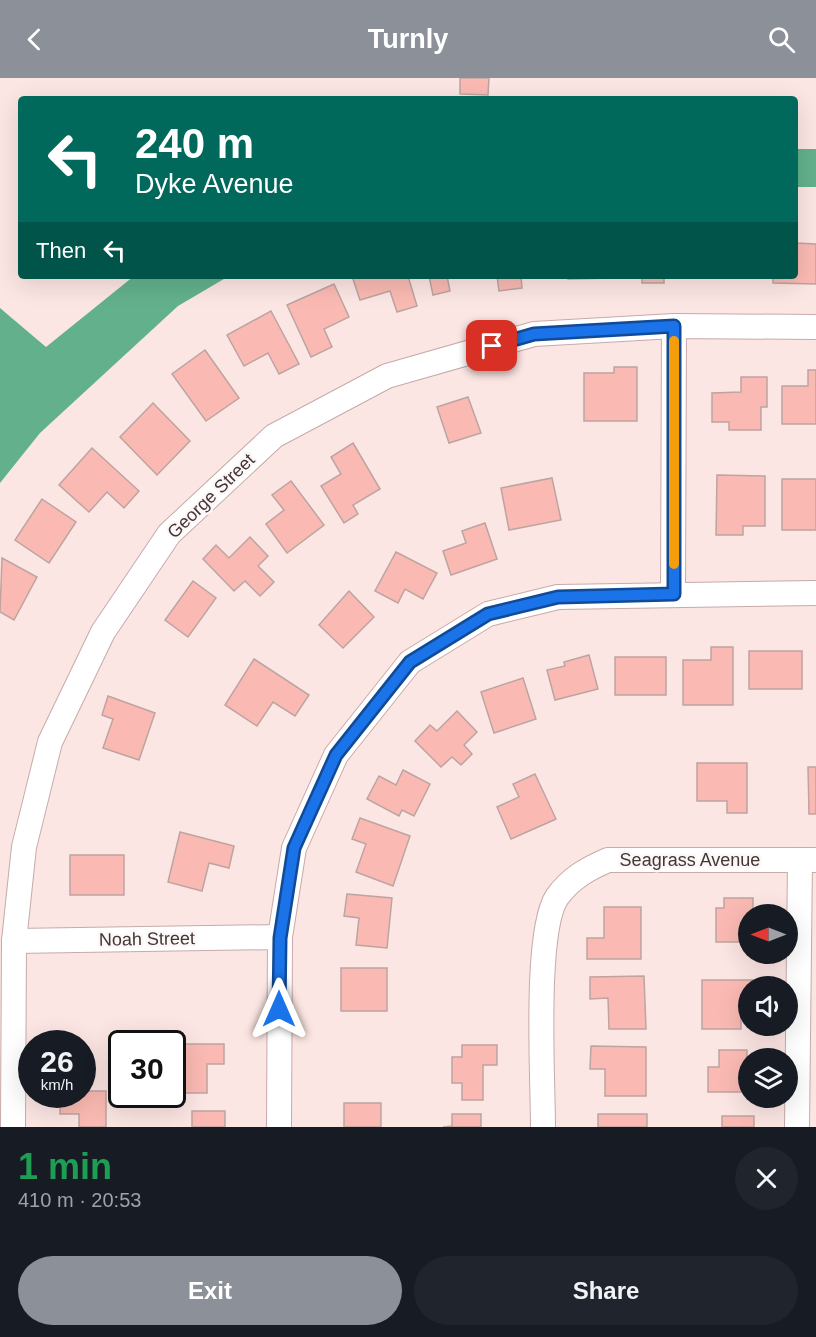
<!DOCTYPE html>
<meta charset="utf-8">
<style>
body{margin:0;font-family:Arial,sans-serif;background:#20242c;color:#f1f3f6;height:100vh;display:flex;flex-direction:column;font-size:22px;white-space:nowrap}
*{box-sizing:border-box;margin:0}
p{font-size:20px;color:#9ea1a6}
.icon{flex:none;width:33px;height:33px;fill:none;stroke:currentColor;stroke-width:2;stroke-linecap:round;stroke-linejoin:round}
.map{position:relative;height:1049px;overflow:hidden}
.side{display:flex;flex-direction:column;background:#171b24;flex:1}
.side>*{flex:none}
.banner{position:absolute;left:18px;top:18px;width:780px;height:183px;border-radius:6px;box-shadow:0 6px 24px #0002;background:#00695c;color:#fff;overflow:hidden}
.needle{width:39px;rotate:270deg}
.buttons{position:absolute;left:738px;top:826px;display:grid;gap:12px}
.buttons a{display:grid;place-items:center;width:60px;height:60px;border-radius:50%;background:#171b24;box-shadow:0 6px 24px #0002;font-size:30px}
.speed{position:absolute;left:18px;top:952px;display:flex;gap:12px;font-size:30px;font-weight:700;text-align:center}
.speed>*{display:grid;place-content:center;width:78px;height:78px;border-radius:50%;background:#171b24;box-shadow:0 6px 24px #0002;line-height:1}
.speed small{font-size:15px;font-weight:400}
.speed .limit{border:3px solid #111;border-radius:9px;background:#fff;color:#111}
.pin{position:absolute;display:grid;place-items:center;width:51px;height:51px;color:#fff;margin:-26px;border-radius:12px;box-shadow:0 3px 9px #0006}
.me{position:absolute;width:66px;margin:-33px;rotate:0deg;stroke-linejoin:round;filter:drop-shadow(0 0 4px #0008)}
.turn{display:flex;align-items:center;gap:21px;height:126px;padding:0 18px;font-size:27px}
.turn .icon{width:78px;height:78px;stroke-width:2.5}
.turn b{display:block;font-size:42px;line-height:51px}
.then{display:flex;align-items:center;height:57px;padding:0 18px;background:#0003;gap:12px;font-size:22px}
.round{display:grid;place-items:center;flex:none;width:63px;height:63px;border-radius:32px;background:#20242c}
.headline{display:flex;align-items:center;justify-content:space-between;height:102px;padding:0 18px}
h1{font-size:36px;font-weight:800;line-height:45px;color:#1e9e55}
.button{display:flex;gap:12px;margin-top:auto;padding:12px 18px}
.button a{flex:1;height:69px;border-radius:36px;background:#8c9099;color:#fff;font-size:24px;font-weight:800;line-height:69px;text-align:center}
.button a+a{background:#20242c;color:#f1f3f6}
header{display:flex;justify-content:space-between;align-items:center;height:78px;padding:0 18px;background:#8c9099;color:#fff;font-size:27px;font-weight:800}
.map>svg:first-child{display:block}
.water{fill:#63b18c}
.building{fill:#fabab3;stroke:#bda4a1;stroke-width:1.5}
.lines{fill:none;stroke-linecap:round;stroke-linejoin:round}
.minor-casing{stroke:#c5aba9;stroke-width:26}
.minor{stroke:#fff;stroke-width:24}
.route-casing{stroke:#114b97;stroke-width:15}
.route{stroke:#1a73e8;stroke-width:10}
.slow{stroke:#f59e0b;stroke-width:10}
.labels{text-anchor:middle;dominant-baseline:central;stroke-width:5;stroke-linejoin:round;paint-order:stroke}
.street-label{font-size:18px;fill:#413735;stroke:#fdf7f7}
</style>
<header><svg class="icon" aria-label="back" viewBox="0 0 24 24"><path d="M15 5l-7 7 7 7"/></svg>Turnly<svg class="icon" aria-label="search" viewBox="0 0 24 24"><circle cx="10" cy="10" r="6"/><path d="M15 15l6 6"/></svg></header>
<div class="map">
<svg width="816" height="1049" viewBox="0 0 816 1049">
<rect width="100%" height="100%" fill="#fce6e3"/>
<g class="water">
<rect x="795" y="71" width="21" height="38"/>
<polygon points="134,198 229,198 178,228 40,355 0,405 0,230 46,269"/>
</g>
<g class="building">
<polygon points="460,0 489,0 488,17 460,16"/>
<polygon points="795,165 816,166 816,206 773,205 773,198 795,198"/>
<polygon points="352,198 408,198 417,228 397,234 390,213 360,222"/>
<polygon points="429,198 447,198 450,213 433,217"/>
<polygon points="497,198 521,198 522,210 499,213"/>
<polygon points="568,198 613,198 613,200 568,201"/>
<rect x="642" y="198" width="22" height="7"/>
<polygon points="334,206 349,239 324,251 332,269 311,279 287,227"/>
<polygon points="271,233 299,286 279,296 268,275 244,288 227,257"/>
<polygon points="205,272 239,320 206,343 172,296"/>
<polygon points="614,289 637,289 637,343 584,343 584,295 614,295"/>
<polygon points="808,292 816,292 816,346 782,346 782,308 808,308"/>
<polygon points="741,299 767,299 767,329 761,329 761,352 729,352 729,344 712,344 712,315 741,314"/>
<polygon points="468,319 481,355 449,365 437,329"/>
<polygon points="153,325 190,363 157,397 120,359"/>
<polygon points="353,365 380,411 353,427 358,436 344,445 321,408 341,396 331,379"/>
<polygon points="92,370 139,413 124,430 107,414 89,434 59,407"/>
<polygon points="717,397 765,398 765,448 743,448 743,457 716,457"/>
<polygon points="552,400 561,442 509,452 501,410"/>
<rect x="782" y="401" width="34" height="51"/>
<polygon points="291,403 324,447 287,475 266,446 284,432 272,417"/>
<polygon points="42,421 76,444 49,485 15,462"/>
<polygon points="485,445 497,481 451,497 443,473 466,465 462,453"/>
<polygon points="250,459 268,478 258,488 274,504 260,518 245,503 234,513 203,481 216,467 229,480"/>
<polygon points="396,474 437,495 423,521 405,511 398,525 375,513"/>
<polygon points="2,480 37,499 14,542 0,534"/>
<polygon points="193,503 216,520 188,559 165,542"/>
<polygon points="349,513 374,539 343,570 319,547"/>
<polygon points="711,569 733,569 733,627 683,627 683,582 711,582"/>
<rect x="749" y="573" width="53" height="38"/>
<polygon points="589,577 598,611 555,622 547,592 565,588 564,584"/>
<rect x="615" y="579" width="51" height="38"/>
<polygon points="254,581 309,617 295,638 273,624 257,648 225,627"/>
<polygon points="523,600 536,641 494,655 481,614"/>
<polygon points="108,618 155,635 139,682 103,670 113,641 102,637"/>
<polygon points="457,633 477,654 464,667 472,676 461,687 452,679 441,689 415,663 430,647 437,653"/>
<polygon points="697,685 747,685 747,735 727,735 727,723 697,723"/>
<polygon points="808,689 816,689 816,736 809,736"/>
<polygon points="403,692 430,706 414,738 402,732 399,738 367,721 379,698 396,707"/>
<polygon points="535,696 556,741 511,761 497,729 519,719 513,706"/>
<polygon points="360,740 410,758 393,808 356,794 366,766 352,761"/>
<polygon points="180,754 234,768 229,790 209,785 202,813 168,804"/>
<rect x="70" y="777" width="54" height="40"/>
<polygon points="347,816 392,820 387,870 356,867 359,840 344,838"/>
<polygon points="724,820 753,820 753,837 748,837 748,864 716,864 716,830 724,830"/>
<polygon points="604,829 641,829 641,881 587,881 587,860 604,860"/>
<rect x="341" y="890" width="46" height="43"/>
<polygon points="644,898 646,951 609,951 608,920 590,921 590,899"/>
<polygon points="702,902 754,902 754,909 748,909 748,923 741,923 741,951 702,951"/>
<polygon points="168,966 224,966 224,986 207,986 207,1015 172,1015 172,966"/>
<polygon points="462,967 497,967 497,987 483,987 483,1022 462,1022 462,1005 452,1005 452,979 462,979"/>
<polygon points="591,968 646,969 646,1018 605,1018 605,991 590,991"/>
<polygon points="719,972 747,972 747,1014 708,1014 708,989 719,989"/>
<polygon points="82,1013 106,1013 106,1049 79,1049 79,1036 60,1036 60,1017 82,1017"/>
<rect x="344" y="1025" width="37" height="24"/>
<rect x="192" y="1033" width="33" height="16"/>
<polygon points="452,1036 481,1036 481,1049 443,1049 452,1048"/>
<rect x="598" y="1036" width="49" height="13"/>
<rect x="722" y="1038" width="32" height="11"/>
</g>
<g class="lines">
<defs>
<g id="minor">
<polyline points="673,516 674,248"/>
<polyline points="14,863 280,859"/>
<polyline points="13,1049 14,863 24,769 50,664 103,554 169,456 274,358 387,298 534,256 674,248 816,249"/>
<polyline points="279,1049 280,859 294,770 336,677 410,584 488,536 558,519 816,515"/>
<path d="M 543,1049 C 543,1002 534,854 557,819 C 571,800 587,791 608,782 L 816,782"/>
<polyline points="797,1049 800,782"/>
</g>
</defs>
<use href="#minor" class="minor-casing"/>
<use href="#minor" class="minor"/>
</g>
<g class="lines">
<defs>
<polyline id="route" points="279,931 280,860 294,770 336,677 410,584 488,536 558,519 674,516 674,248 534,256 492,268"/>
</defs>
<use href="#route" class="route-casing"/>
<use href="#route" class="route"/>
<polyline class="slow" points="674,486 674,263"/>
</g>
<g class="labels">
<g class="street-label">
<text transform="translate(211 418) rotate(-44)">George Street</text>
<text x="690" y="782">Seagrass Avenue</text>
<text transform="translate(147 861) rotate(-1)">Noah Street</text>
</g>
</g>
</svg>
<div class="buttons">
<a><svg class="needle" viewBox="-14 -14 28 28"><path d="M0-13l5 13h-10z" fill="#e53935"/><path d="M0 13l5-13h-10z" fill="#9ea1a6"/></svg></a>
<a><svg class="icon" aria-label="sound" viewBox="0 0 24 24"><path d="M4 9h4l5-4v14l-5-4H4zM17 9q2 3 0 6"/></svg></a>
<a><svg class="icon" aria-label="layers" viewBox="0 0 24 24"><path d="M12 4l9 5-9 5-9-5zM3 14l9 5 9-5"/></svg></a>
</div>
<div class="speed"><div>26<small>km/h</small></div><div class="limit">30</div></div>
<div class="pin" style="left:492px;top:268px;background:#d93025"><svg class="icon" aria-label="arrive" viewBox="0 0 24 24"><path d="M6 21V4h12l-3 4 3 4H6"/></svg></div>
<svg class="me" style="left:279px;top:931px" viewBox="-20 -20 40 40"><path d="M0-17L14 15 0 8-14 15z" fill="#1a73e8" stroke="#fff" stroke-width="4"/></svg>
<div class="banner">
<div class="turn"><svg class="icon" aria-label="left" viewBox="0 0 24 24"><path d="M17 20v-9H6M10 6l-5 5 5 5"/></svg><div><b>240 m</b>Dyke Avenue</div></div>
<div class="then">Then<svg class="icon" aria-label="left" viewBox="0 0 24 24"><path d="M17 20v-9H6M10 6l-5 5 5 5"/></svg></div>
</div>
</div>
<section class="side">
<div class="headline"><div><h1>1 min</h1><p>410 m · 20:53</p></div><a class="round"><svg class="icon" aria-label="close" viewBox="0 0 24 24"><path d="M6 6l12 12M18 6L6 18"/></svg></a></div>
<div class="button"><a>Exit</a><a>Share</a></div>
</section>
